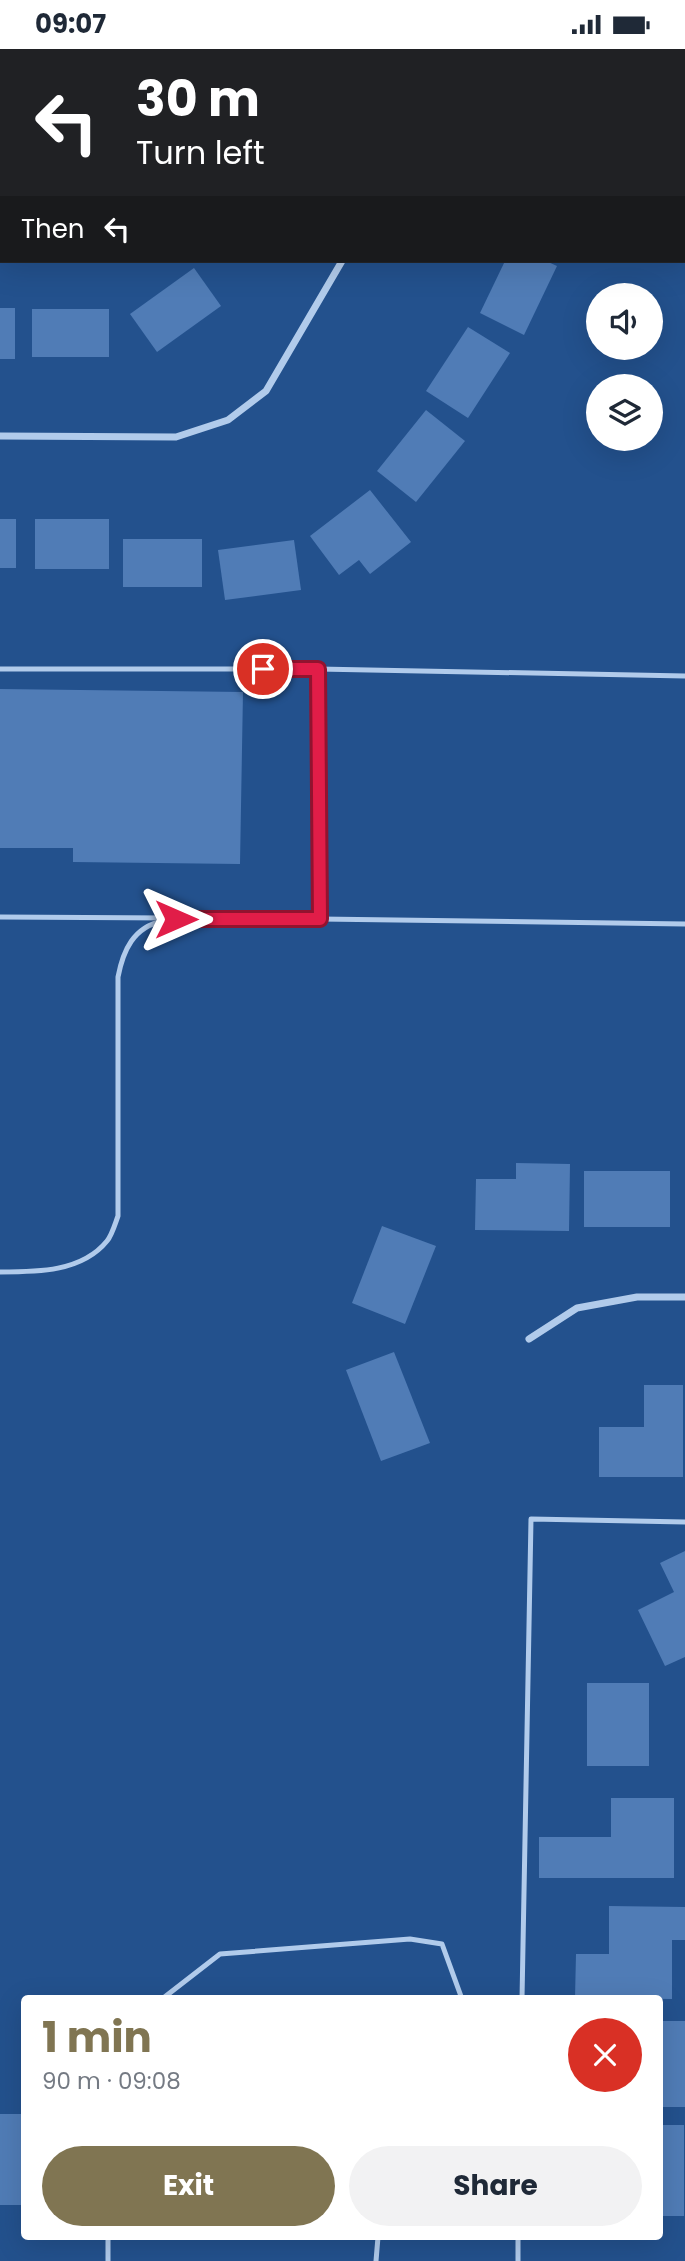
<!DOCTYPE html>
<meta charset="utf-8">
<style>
body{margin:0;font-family:Poppins,sans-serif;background:#f2f2f3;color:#1f2937;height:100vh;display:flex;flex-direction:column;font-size:26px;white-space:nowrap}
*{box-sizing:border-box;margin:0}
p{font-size:23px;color:#747a83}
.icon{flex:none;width:38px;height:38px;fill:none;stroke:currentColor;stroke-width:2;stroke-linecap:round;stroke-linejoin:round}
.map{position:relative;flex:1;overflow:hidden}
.drawer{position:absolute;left:21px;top:1946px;width:642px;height:245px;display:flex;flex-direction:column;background:#fff;border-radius:7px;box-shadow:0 7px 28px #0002}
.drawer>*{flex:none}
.guide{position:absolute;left:0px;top:0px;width:686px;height:214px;box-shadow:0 7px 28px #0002;background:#202124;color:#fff;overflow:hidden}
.controls{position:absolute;left:586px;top:234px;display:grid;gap:14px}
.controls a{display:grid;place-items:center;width:77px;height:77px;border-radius:50%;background:#fff;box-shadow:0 7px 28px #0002;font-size:35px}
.pin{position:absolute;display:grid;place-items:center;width:60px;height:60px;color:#fff;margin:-30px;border:4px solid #fff;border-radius:50%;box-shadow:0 2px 7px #0007}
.me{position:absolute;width:77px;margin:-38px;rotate:90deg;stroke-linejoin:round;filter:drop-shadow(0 0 5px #0008)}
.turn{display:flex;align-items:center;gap:24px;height:147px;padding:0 21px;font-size:32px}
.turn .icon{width:91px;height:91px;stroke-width:2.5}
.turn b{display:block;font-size:49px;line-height:60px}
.then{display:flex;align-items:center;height:66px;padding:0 21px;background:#0003;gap:14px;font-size:26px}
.round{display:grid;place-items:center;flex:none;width:74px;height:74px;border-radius:37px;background:#f2f2f3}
.head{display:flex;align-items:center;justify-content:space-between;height:119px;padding:0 21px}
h1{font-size:42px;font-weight:700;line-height:52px;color:#807552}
.action{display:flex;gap:14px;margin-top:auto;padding:14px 21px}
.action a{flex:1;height:80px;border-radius:42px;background:#807552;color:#fff;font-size:28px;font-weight:700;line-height:80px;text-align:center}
.action a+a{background:#f2f2f3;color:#1f2937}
.status{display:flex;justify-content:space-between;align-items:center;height:49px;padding:0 35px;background:#fff;direction:ltr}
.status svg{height:19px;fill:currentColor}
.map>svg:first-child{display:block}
.building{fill:#507cb6}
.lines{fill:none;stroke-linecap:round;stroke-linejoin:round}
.service{stroke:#b1cbeb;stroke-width:5}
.minor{stroke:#b1cbeb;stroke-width:7}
.route-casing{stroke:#92132f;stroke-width:18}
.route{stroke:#e11d48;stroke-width:12}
</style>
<div class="status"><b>09:07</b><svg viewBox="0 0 49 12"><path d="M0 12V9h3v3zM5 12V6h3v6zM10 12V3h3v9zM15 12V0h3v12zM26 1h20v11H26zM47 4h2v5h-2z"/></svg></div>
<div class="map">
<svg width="685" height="2212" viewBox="0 0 685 2212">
<rect width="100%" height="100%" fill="#23518d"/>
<g class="building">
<polygon points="505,212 546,212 557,217 524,286 480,264"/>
<polygon points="194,219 221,257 157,303 130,265"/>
<rect x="0" y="259" width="15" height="51"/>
<rect x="32" y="260" width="77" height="48"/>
<polygon points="468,278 510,304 468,369 426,342"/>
<polygon points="426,361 465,392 416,453 377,422"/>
<polygon points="370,441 411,493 370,525 359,511 339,526 310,487"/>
<rect x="0" y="470" width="16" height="49"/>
<rect x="35" y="470" width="74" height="50"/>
<rect x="123" y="490" width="79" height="48"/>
<polygon points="294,491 301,541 225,551 218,501"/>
<polygon points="0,640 243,643 240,815 73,813 73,799 0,799"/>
<polygon points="516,1114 570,1115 569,1182 475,1181 476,1130 516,1130"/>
<rect x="584" y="1122" width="86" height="56"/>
<polygon points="382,1177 436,1197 405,1275 352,1254"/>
<polygon points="394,1303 430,1394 381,1412 346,1321"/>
<polygon points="644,1336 683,1336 683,1428 599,1428 599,1378 644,1378"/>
<polygon points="685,1502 685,1608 665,1617 638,1561 674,1543 660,1514"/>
<rect x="587" y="1634" width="62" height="83"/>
<polygon points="611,1749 674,1749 674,1829 539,1829 539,1788 611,1788"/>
<polygon points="609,1857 685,1858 685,1891 672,1891 672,1950 575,1949 576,1905 609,1905"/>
<rect x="660" y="1972" width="25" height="86"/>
<rect x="0" y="2065" width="24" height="91"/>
<rect x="660" y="2076" width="24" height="91"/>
</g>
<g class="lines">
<g class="service">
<polyline points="0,620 318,620 320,870 0,868"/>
<polyline points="318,620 685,627"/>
<polyline points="320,870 685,875"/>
<path d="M 0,1223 C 37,1223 82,1223 107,1192 C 112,1186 115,1175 118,1167 L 118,928 C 123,902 133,878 163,872"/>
<polyline points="162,1950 220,1905 410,1890 442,1895 462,1950"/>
<polyline points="522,1950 531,1470 685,1473"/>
<polyline points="108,2188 108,2212"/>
<polyline points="376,2212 378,2188"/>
<polyline points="518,2212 518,2188"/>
</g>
<g class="minor">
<polyline points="480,2 481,0"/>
<polyline points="0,387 176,388 228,371 266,342 342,212"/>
<polyline points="529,1290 577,1259 637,1248 685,1248"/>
</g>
</g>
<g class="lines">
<defs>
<polyline id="route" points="176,870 320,870 318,620 263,620"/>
</defs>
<use href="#route" class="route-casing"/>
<use href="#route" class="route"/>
</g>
</svg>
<div class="controls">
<a><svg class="icon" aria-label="sound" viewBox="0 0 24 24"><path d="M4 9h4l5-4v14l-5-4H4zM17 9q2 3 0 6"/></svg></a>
<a><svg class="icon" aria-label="layers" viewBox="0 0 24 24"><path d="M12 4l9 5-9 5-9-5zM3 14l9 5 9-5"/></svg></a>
</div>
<div class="pin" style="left:263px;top:620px;background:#d93025"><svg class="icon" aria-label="arrive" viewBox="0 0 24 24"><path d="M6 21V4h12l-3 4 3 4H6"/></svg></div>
<svg class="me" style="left:176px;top:870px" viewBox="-20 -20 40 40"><path d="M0-17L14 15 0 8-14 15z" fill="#e11d48" stroke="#fff" stroke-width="4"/></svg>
<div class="guide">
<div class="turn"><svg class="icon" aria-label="left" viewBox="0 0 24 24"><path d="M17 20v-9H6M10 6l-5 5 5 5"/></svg><div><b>30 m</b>Turn left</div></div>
<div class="then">Then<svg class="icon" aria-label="left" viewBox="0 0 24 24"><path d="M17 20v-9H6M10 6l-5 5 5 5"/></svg></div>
</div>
<section class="drawer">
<div class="head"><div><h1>1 min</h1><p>90 m · 09:08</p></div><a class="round" style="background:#d93025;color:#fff"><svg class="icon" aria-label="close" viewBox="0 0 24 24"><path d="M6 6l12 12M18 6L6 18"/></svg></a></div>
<div class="action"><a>Exit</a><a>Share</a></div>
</section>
</div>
